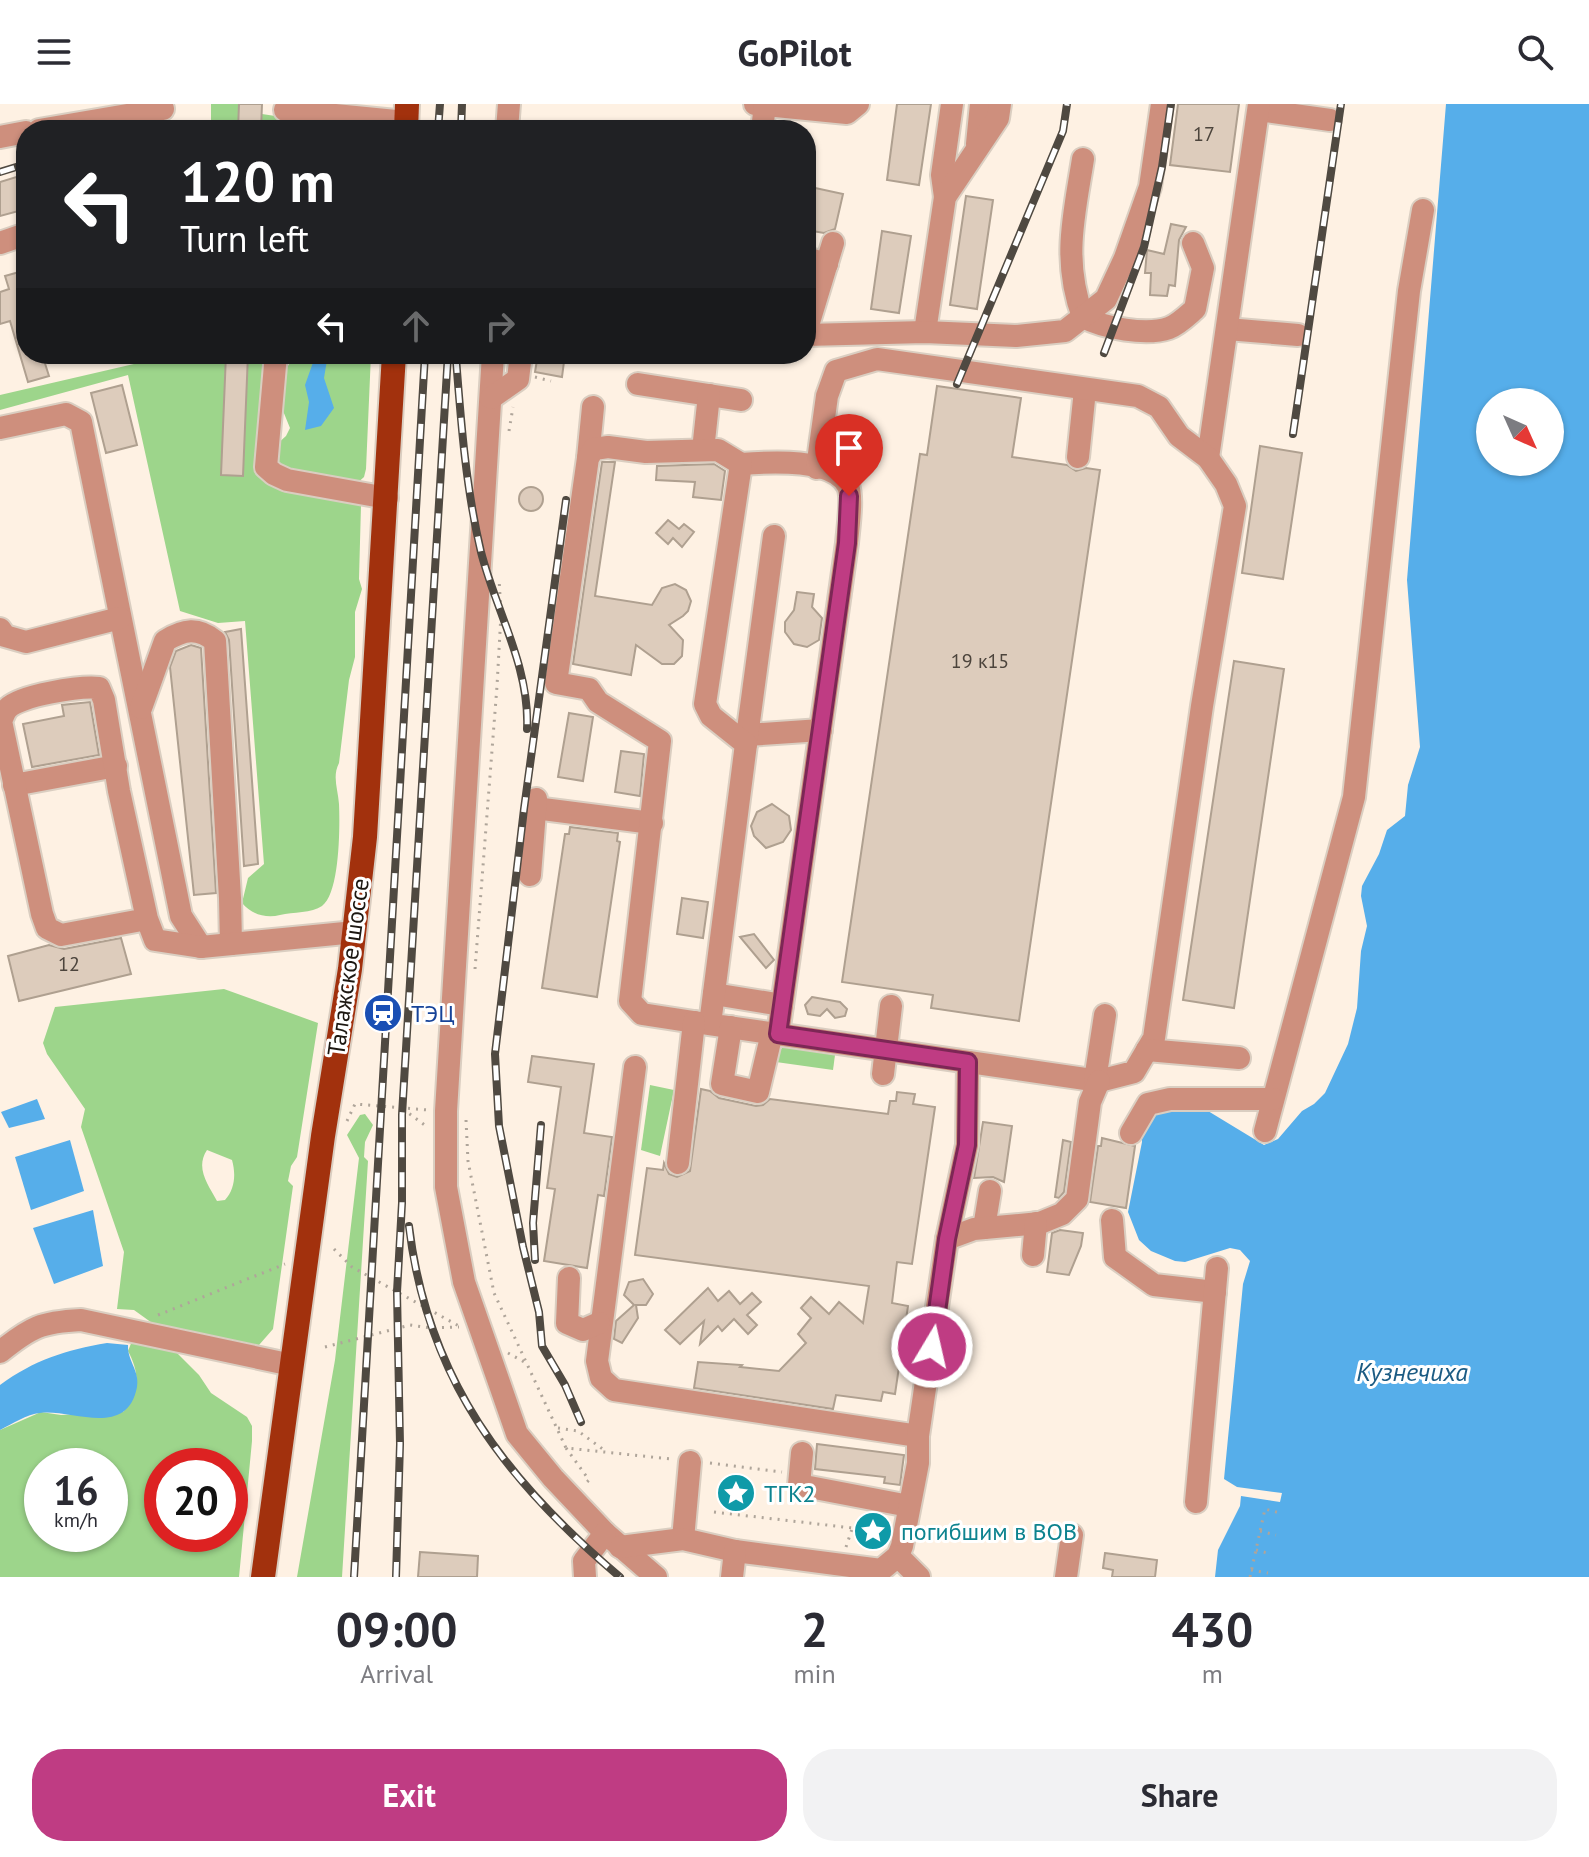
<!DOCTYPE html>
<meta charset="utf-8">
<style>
body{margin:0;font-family:"PT Sans",sans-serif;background:#f2f2f3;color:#2b2b33;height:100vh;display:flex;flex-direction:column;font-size:30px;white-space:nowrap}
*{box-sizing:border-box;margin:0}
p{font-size:26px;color:#7c7c81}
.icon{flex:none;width:44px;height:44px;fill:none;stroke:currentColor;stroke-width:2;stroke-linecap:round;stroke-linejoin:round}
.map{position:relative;height:1473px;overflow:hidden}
.panel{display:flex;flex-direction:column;background:#fff;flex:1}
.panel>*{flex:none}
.hud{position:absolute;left:16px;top:16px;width:800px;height:244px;border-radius:32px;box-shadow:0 2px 6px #0004;background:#202124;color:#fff;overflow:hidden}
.needle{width:52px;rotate:135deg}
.tools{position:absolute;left:1476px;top:284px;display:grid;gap:16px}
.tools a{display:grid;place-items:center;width:88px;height:88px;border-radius:50%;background:#fff;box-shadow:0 2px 6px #0004;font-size:40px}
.speed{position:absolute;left:24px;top:1344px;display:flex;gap:16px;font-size:40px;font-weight:700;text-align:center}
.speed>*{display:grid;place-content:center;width:104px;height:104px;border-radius:50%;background:#fff;box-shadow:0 2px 6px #0004;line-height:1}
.speed small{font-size:20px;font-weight:400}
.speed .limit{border:12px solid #d22;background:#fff;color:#111}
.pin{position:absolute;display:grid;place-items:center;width:68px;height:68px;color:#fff;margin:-82px -34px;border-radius:50% 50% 50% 0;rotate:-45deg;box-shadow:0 0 8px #0007}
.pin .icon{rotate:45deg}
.me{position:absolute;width:88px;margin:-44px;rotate:9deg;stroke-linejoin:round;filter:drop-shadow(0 0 6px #0008)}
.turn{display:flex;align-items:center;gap:28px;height:168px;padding:0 32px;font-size:36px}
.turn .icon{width:104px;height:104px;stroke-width:2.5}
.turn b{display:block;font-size:56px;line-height:68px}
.lanes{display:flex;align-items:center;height:76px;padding:0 32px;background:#0003;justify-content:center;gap:40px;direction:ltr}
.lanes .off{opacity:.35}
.eta{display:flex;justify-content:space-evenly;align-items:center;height:136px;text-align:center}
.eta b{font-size:48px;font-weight:700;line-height:56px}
.cta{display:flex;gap:16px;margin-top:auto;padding:16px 32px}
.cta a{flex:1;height:92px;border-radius:32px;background:#bf3c83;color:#fff;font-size:32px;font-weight:700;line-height:92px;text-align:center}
.cta a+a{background:#f2f2f3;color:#2b2b33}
header{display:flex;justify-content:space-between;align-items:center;height:104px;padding:0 32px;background:#fff;font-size:36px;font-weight:700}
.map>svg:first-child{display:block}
.green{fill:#9dd58b;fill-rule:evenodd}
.water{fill:#56aeea;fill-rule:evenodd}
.building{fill:#ddccbc;stroke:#afa090;stroke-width:2}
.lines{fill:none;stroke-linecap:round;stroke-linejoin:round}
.minor-casing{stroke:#dacec1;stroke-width:26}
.major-casing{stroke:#dacec1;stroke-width:28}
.path{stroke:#afa59a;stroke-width:3;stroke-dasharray:2 6;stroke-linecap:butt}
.minor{stroke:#ce8f7d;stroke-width:22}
.major{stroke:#a2310d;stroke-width:24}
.rail-casing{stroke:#4f4941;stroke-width:8}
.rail{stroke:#fff;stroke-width:5;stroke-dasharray:15;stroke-linecap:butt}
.route-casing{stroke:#7c2755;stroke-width:20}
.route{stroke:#bf3c83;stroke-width:14}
.labels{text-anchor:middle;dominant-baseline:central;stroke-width:6;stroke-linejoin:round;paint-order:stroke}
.number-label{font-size:20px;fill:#4c443c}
.street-label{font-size:24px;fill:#1c1711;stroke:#fff}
.transit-label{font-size:24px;fill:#164399;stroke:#fff;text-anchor:start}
.culture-label{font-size:24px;fill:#0d838f;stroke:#fff;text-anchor:start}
.water-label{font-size:26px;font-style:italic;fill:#1c5c84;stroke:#fff}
</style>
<header><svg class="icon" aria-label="menu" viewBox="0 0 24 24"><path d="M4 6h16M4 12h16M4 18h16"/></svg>GoPilot<svg class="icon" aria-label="search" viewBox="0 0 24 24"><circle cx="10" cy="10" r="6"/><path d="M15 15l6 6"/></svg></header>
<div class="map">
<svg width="1589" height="1473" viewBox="0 0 1589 1473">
<rect width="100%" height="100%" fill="#fef1e3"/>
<g class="green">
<polygon points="211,0 262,0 262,10 302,16 318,26 211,26"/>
<path d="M 177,250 L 268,250 L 266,376 L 272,382 L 349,394 L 361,401 L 359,475 L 362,485 L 355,508 L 355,553 L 349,576 L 339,659 C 332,673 338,685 339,700 C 340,722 340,789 322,802 C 312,809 293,808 280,811 C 266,815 251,810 242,799 L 248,774 L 264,760 L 245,517 L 218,519 L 180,507 L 128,271 L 0,306 L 0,291 Z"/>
<polygon points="294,250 371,250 366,365 364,373 355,381 276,369 276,341 286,332 290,324 281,302 285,268"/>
<path d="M 224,885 L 318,919 L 297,1053 L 291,1062 L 288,1077 L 293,1082 L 273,1225 L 259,1241 L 231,1240 L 159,1224 L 134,1206 L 117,1205 L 124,1148 L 81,1023 L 85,1005 L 47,950 L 43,939 L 55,903 ZM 207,1046 L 232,1056 C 236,1070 235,1085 225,1096 L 217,1097 C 208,1080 195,1064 207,1046 Z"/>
<polygon points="783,943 835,951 833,966 776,958 776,950"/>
<polygon points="650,981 674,986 660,1052 641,1046"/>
<polygon points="365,1010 373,1021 365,1038 364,1053 368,1057 342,1473 297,1473 335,1256 359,1054 347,1031 360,1011"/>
<path d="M 132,1237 L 176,1248 L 199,1271 L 211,1289 L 247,1313 L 252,1322 L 252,1337 L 239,1473 L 0,1473 L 0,1326 L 41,1308 L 61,1311 L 123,1308 C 140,1289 140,1269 128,1247 ZM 42,1362 L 110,1362 L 110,1430 L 42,1430 ZM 162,1362 L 230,1362 L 230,1430 L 162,1430 Z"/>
</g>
<g class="water">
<path d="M 1446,0 L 1589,0 L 1589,1473 L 1215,1473 L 1218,1446 L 1240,1402 L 1241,1392 L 1280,1398 L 1282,1389 L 1237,1383 L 1224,1375 L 1243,1180 L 1250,1157 L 1240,1146 L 1230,1144 L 1185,1158 L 1175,1157 L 1151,1147 L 1139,1136 L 1128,1108 L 1142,1038 L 1141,1027 L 1154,1001 L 1194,1003 L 1208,1007 L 1264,1041 L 1278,1035 L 1302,1007 L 1314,1000 L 1325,989 L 1348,940 L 1357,904 L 1361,847 L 1367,822 L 1361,792 L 1362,782 L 1379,750 L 1387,726 L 1405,712 L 1408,681 L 1420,643 L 1407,476 ZM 1490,298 L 1550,298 L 1550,358 L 1490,358 Z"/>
<polygon points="316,250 328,250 324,274 334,304 321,322 305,326 309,298 305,281"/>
<polygon points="37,995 45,1015 9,1024 1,1008"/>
<polygon points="70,1036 84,1087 31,1106 15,1053"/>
<polygon points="93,1106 103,1162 54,1180 33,1124"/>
<path d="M 107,1239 L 128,1241 C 127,1256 140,1267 137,1283 C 127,1335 72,1305 40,1309 C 27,1310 12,1320 0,1326 L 0,1281 C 34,1256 66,1246 107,1239 Z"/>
</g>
<g class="building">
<polygon points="239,0 262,0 261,26 238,26"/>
<polygon points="897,0 931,0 919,81 887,76"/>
<polygon points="1178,0 1239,0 1230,68 1170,61"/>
<polygon points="26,70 26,105 0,112 0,78"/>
<polygon points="806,82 843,90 835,125 824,129 806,126"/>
<polygon points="966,92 993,96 977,205 950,201"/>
<polygon points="1171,120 1186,123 1179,136 1175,182 1169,181 1167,192 1150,191 1151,169 1145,169 1147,146 1164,150"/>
<polygon points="882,127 911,132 899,209 871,205"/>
<polygon points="26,166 26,250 42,250 49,272 28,278 10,217 0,220 0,188 9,185 5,172"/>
<polygon points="226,250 248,250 243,372 221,371"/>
<polygon points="538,250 565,250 562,273 535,268"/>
<polygon points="122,281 137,341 106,349 91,289"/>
<polygon points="937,282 1021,294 1012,353 1067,361 1076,367 1086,364 1100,366 1019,917 931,904 933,891 842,878 920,350 927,351"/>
<polygon points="1260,342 1302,349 1283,475 1242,469"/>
<polygon points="602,358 615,358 595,492 652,501 662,484 675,480 686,486 691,497 688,507 683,512 669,521 683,536 682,552 674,560 662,560 636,541 631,571 573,560"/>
<polygon points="714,360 725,367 721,396 693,393 695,378 656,376 657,362"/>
<circle cx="531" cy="395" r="12"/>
<polygon points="668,416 679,425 684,420 694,428 682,443 673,434 668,440 656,429"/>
<polygon points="797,488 814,490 812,503 822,514 819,536 807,543 794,540 785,528 785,518 794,506"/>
<polygon points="241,525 258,760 244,762 229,536 225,528"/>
<polygon points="191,541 201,544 216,789 194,791 170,563 176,547"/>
<polygon points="1234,557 1284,565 1234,904 1183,896"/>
<polygon points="90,598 99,651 32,663 23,620 64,612 62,601"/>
<polygon points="569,609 593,613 583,677 558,673"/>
<polygon points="621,647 644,650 640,692 615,688"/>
<polygon points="772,700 789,712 791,726 783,738 766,744 754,732 751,722 757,708"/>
<polygon points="570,723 618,729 617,737 620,738 597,893 542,884 565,730 569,730"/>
<polygon points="682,794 708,798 703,834 677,830"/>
<polygon points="754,830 774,856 766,864 740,833"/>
<polygon points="121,834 131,870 19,897 8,852 49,841 64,845"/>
<polygon points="812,893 840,898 847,905 845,912 835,914 827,905 820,912 808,910 805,901"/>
<polygon points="532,952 594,960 584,1029 612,1033 604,1092 598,1091 587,1164 544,1157 555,1085 547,1084 561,983 528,978"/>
<polygon points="701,985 710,987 719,994 756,1002 763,1001 770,995 888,1010 890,997 896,997 897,988 915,990 913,1000 935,1003 912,1160 897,1158 892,1199 908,1202 895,1290 883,1288 881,1297 836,1291 833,1305 694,1284 698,1258 742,1261 740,1263 779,1267 806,1239 798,1230 811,1214 801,1204 811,1193 829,1210 839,1198 863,1219 869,1182 635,1151 647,1064 663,1066 664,1059 669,1070 677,1073 690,1067"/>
<polygon points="983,1018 1012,1022 1004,1078 993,1073 974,1074"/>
<polygon points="1102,1034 1135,1042 1126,1104 1090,1098 1098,1042 1101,1042"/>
<polygon points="1063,1036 1071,1038 1064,1088 1059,1094 1055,1093"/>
<polygon points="1060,1126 1083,1129 1081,1142 1069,1171 1047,1168 1052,1129"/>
<polygon points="643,1175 653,1190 646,1201 636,1201 638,1214 622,1239 614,1235 616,1217 634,1201 624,1191 629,1178"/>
<polygon points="708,1184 718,1197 729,1187 740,1200 752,1189 761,1198 747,1211 757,1221 748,1230 734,1215 722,1227 718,1222 700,1240 704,1217 680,1240 665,1226"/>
<polygon points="817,1340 904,1351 900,1381 884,1379 885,1373 815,1365"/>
<polygon points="420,1448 478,1452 477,1473 418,1473"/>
<polygon points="1105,1449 1157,1456 1155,1473 1112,1473 1113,1466 1103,1464"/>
</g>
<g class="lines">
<defs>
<g id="minor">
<polyline points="755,0 847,9 858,0"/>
<polyline points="285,6 406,18"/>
<polyline points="1259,6 1330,16"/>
<polyline points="39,26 163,5"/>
<polyline points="507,26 509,0"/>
<polyline points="762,26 765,1"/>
<polyline points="0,33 26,28"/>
<polyline points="977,40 981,0"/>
<path d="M 1083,55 C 1074,112 1062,156 1083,213 C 1104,224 1146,232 1169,224 C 1178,221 1188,211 1195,205 L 1203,164 L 1193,139"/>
<polyline points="945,93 942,71 952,0"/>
<polyline points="0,139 26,130"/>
<polyline points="806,154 827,160"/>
<polyline points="1227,225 1298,231"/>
<polyline points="806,228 833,139"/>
<polyline points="925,228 945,93 998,14 1000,0"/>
<polyline points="806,231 925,228 1016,232 1065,227 1106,195 1125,154 1150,83 1162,0"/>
<polyline points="276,250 266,363 274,370 287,376 387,394"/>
<polyline points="493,250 446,1007 446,1083 464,1178 517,1330 553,1374 605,1429 656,1473"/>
<polyline points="638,280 741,296"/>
<polyline points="491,294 518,275 521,250"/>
<polyline points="0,324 66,310 81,318 181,812 201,843"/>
<polyline points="703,346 709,291"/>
<polyline points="1078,353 1085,286"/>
<polyline points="588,354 593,303"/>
<polyline points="1208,354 1259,0"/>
<path d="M 741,360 C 768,358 833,353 848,382 C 853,393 848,426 847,439 L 778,930"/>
<polyline points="0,525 5,532 26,538 120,514"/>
<path d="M 141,604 L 165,537 C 184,525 198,523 215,537 L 230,794 L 231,840"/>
<polyline points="747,631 821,626"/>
<polyline points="746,640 774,432"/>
<polyline points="14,681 116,662"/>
<polyline points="535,704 652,719"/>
<polyline points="530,771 536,695"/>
<path d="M 147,815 L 61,831 L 47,824 L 42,810 L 1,617 C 3,613 4,609 7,605 C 19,591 81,582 99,584 L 104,596 L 119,687 L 147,815 L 155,836 L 201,843 L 355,828"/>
<polyline points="714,890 782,901"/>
<polyline points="710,920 746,640 711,612 705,600 741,360 718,346 646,348 608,343 594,345 588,354 556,579 589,585 598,598 660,637 630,897 642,910 694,918 1099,977 1134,968 1154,934 1202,602 1235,402 1226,380 1208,354 1179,332 1159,303 1138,292 877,255 836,267 827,292 817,364"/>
<polyline points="731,923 722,980 758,988 772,929"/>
<polyline points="1147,946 1239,954"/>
<polyline points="635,963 597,1257 601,1274 614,1286 918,1332"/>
<polyline points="883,970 891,902"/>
<polyline points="1095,976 1105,911"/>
<polyline points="1265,1027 1354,693 1409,187 1423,106"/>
<polyline points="1131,1029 1148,1000 1170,995 1273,995"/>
<polyline points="678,1059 694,918"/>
<polyline points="1112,1116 1115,1153 1154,1181 1215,1188"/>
<polyline points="984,1124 990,1087"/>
<polyline points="947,1135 974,1125 1040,1119 1062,1110 1077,1095 1090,998 1099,977"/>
<polyline points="1033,1151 1036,1119"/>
<polyline points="569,1174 567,1219 583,1226 599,1219"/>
<path d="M 0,1248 C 31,1223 41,1218 81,1216 L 292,1261"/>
<polyline points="802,1349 799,1381 909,1402"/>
<polyline points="1196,1398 1217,1164"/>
<polyline points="683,1435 690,1358"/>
<polyline points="620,1443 683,1435 735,1447 881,1466 898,1452 902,1442 918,1359 918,1332 947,1135 967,1041 968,958"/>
<polyline points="898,1452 919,1473"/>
<polyline points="585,1473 584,1457 605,1429"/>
<polyline points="732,1473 735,1447"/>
<polyline points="1066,1473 1072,1431"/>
</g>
<g id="major">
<polyline points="406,26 407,0"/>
<polyline points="263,1473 323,1032 350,865 365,733 394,250"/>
</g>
</defs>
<use href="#minor" class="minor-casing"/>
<use href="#major" class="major-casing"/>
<g class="path">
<polyline points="535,273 551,277"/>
<polyline points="509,327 513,303"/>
<polyline points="475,865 497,582 501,510 499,474"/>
<polyline points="403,1005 426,1022"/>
<polyline points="466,1016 468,1057 494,1189 566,1344 671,1355"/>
<polyline points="347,1017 355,1000 428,1006"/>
<polyline points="334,1145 352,1163 459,1222"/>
<polyline points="158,1211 285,1160"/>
<polyline points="325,1243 410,1221 431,1224 459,1223"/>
<polyline points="508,1249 526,1259"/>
<polyline points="558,1324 578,1327 604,1346"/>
<polyline points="566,1344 589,1376 585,1380"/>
<polyline points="710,1359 782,1368"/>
<polyline points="714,1408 861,1425 870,1419 871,1412"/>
<polyline points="1260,1427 1276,1431"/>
<polyline points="846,1443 852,1425"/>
<polyline points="1256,1446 1271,1450"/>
<polyline points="1251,1466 1268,1469"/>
<polyline points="1250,1473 1265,1405 1280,1409"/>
</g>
<use href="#minor" class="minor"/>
<use href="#major" class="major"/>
<defs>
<g id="rail">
<polyline points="438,26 440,0"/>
<polyline points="461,26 462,0"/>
<polyline points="0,68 26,60"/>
<polyline points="1104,249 1144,143 1162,63 1171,0"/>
<path d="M 456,254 C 461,319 466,385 481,448 C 496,507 530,563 527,625"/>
<polyline points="957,280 1063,27 1067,0"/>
<polyline points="1293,330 1341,0"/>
<polyline points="566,396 524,705 495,950 499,1022 523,1143 539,1208 542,1242 565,1281 581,1318"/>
<path d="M 409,1122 C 427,1275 506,1377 620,1473"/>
<polyline points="535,1156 533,1119 541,1021"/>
<polyline points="354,1473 425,250"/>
<polyline points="396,1473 400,1340 397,1188 402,1099 402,1011 448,250"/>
</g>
</defs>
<use href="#rail" class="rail-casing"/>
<use href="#rail" class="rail"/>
</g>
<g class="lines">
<defs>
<polyline id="route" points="849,392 847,439 778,930 968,958 967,1041 947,1135 932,1243"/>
</defs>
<use href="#route" class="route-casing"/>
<use href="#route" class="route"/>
</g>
<defs>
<symbol id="station-disc" viewBox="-11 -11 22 22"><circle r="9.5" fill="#1a4fb4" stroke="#fff"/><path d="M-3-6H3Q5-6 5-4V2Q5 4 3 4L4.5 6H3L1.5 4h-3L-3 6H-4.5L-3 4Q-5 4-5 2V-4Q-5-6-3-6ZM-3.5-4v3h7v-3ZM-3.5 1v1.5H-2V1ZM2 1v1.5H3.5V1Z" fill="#fff"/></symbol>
<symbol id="sight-disc" viewBox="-11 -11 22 22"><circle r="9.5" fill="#0f9aa8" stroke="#fff"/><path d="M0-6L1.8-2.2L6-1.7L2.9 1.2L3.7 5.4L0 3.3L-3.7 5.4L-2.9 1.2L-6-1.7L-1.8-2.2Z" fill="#fff"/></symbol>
</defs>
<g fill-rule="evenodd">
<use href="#station-disc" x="361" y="887" width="44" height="44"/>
<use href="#sight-disc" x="714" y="1367" width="44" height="44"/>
<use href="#sight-disc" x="851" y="1405" width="44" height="44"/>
</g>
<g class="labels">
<g class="number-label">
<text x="1204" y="30">17</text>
<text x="980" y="557">19 к15</text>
<text x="69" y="860">12</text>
</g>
<g class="street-label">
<text transform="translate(348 863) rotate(-82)">Талажское шоссе</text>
</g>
<g class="transit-label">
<text x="411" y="909">ТЭЦ</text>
</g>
<g class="culture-label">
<text x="764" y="1389">ТГК2</text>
<text x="901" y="1427">погибшим в ВОВ</text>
</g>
<g class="water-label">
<text x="1412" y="1267">Кузнечиха</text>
</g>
</g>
</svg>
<div class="tools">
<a><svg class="needle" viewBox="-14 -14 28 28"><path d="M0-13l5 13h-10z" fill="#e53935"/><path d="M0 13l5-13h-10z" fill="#7c7c81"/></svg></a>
</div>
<div class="speed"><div>16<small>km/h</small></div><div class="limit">20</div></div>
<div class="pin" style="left:849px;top:392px;background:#d93025"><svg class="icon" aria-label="arrive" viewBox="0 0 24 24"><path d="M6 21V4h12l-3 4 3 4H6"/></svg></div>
<svg class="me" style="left:932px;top:1243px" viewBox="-20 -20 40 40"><circle r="17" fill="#bf3c83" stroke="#fff" stroke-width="3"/><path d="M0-11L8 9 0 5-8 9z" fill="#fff"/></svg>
<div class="hud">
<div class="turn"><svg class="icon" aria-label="left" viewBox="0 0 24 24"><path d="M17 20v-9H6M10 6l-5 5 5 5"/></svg><div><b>120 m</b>Turn left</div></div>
<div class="lanes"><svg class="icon" aria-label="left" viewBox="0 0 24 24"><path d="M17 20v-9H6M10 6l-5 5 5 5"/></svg><svg class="icon off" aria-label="ahead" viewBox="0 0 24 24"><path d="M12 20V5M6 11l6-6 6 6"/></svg><svg class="icon off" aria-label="right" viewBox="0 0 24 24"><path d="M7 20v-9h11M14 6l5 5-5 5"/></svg></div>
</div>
</div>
<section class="panel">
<div class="eta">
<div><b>09:00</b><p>Arrival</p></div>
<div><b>2</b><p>min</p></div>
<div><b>430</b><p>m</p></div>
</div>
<div class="cta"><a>Exit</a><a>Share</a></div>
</section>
